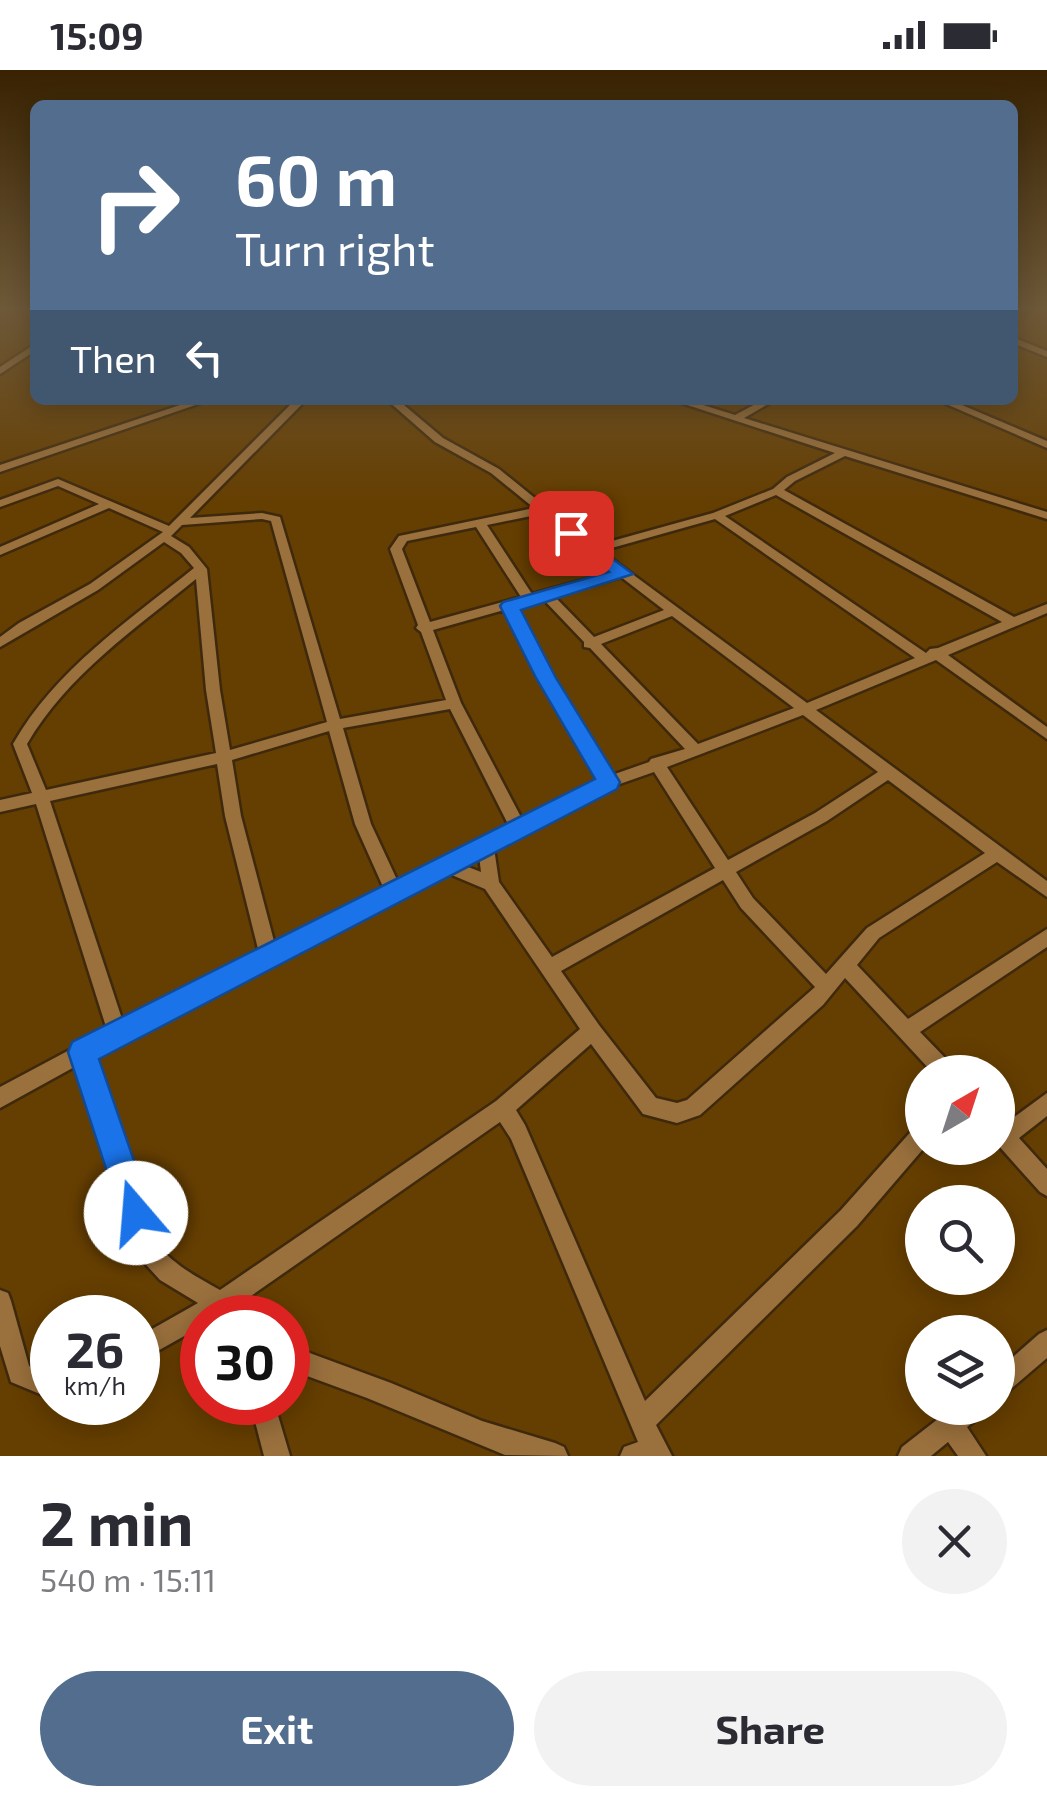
<!DOCTYPE html>
<meta charset="utf-8">
<style>
body{margin:0;font-family:"Exo 2",sans-serif;background:#f2f2f3;color:#2b2b33;height:100vh;display:flex;flex-direction:column;font-size:38px;white-space:nowrap}
*{box-sizing:border-box;margin:0}
p{font-size:32px;color:#7c7c81}
.icon{flex:none;width:55px;height:55px;fill:none;stroke:currentColor;stroke-width:2;stroke-linecap:round;stroke-linejoin:round}
.map{position:relative;height:1386px;overflow:hidden}
.details{display:flex;flex-direction:column;background:#fff;flex:1}
.details>*{flex:none}
.banner{position:absolute;left:30px;top:30px;width:988px;height:305px;border-radius:15px;box-shadow:0 5px 25px #0003;background:#526d8d;color:#fff;overflow:hidden}
.needle{width:65px;rotate:39deg}
.controls{position:absolute;left:905px;top:985px;display:grid;gap:20px}
.controls a{display:grid;place-items:center;width:110px;height:110px;border-radius:50%;background:#fff;box-shadow:0 5px 25px #0003;font-size:50px}
.speed{position:absolute;left:30px;top:1225px;display:flex;gap:20px;font-size:50px;font-weight:700;text-align:center}
.speed>*{display:grid;place-content:center;width:130px;height:130px;border-radius:50%;background:#fff;box-shadow:0 5px 25px #0003;line-height:1}
.speed small{font-size:25px;font-weight:400}
.speed .limit{border:15px solid #d22;background:#fff;color:#111}
.pin{position:absolute;display:grid;place-items:center;width:85px;height:85px;color:#fff;margin:-42px;border-radius:20px;box-shadow:0 5px 15px #0006}
.me{position:absolute;width:110px;margin:-55px;rotate:342deg;stroke-linejoin:round;filter:drop-shadow(0 0 8px #0008)}
.turn{display:flex;align-items:center;gap:35px;height:210px;padding:0 40px;font-size:45px}
.turn .icon{width:130px;height:130px;stroke-width:2.5}
.turn b{display:block;font-size:70px;line-height:85px}
.then{display:flex;align-items:center;height:95px;padding:0 40px;background:#0003;gap:20px;font-size:38px}
.round{display:grid;place-items:center;flex:none;width:105px;height:105px;border-radius:52px;background:#f2f2f3}
.headline{display:flex;align-items:center;justify-content:space-between;height:170px;padding:0 40px}
h1{font-size:60px;font-weight:700;line-height:75px}
.primary-button{display:flex;gap:20px;margin-top:auto;padding:20px 40px}
.primary-button a{flex:1;height:115px;border-radius:60px;background:#526d8d;color:#fff;font-size:40px;font-weight:700;line-height:115px;text-align:center}
.primary-button a+a{background:#f2f2f3;color:#2b2b33}
.status{display:flex;justify-content:space-between;align-items:center;height:70px;padding:0 50px;background:#fff;direction:ltr}
.status svg{height:28px;fill:currentColor}
.map>svg:first-child{display:block}
.lines{fill:none;stroke-linecap:round;stroke-linejoin:round}
.minor-casing{stroke:#3e290d;stroke-width:5}
.minor{fill:#9a703d;fill-rule:evenodd}
.route{fill:#1a73e8;stroke:#114b97;stroke-width:2.5}
</style>
<div class="status"><b>15:09</b><svg viewBox="0 0 49 12"><path d="M0 12V9h3v3zM5 12V6h3v6zM10 12V3h3v9zM15 12V0h3v12zM26 1h20v11H26zM47 4h2v5h-2z"/></svg></div>
<div class="map">
<svg width="1047" height="1386" viewBox="0 0 1047 1386">
<rect width="100%" height="100%" fill="#653e01"/>
<g class="lines">
<defs>
<g id="minor">
<polygon points="1012,267 1047,281 1047,287 1012,273"/>
<polygon points="35,274 35,281 0,304 0,297"/>
<polygon points="195,330 210,330 0,402 0,395"/>
<path d="M 295,330 L 306,330 L 190,448 L 262,443 L 280,447 L 340,649 L 446,630 L 421,562 L 416,558 L 418,555 L 390,479 L 399,466 L 534,438 L 491,403 L 435,372 L 387,330 L 398,330 L 443,368 L 499,399 L 594,476 L 713,443 L 773,419 L 787,407 L 835,383 L 672,330 L 687,330 L 735,345 L 763,330 L 775,330 L 744,348 L 1047,442 L 1047,449 L 845,386 L 795,411 L 784,420 L 1014,547 L 1047,534 L 1047,543 L 948,585 L 1047,657 L 1047,669 L 936,590 L 816,640 L 1047,811 L 1047,827 L 997,792 L 879,868 L 857,895 L 908,949 L 1047,859 L 1047,877 L 920,962 L 952,995 L 955,1002 L 932,1002 L 845,908 L 823,935 L 700,1045 L 677,1053 L 643,1044 L 591,974 L 516,1040 L 525,1055 L 645,1331 L 841,1140 L 915,1057 L 922,1054 L 924,1078 L 857,1156 L 656,1355 L 672,1386 L 620,1386 L 624,1377 L 638,1372 L 511,1069 L 500,1052 L 238,1235 L 246,1248 L 202,1248 L 202,1256 L 138,1292 L 138,1267 L 198,1233 L 160,1210 L 139,1187 L 78,995 L 0,1038 L 0,1017 L 107,960 L 36,734 L 0,742 L 0,730 L 32,723 L 13,674 C 55,600 128,551 194,498 L 181,483 L 164,472 L 98,520 L 0,577 L 0,567 L 19,553 L 90,514 L 163,462 L 109,438 L 0,485 L 0,477 L 99,434 L 58,416 L 0,437 L 0,430 L 58,409 L 169,456 ZM 776,425 L 1002,552 L 938,578 L 930,579 L 926,583 L 725,446 ZM 541,444 L 613,502 L 532,524 L 487,455 ZM 262,449 L 271,451 L 327,652 L 230,680 L 220,620 L 207,499 L 189,477 L 171,466 L 182,455 ZM 715,449 L 915,588 L 807,633 L 601,481 ZM 476,457 L 521,527 L 430,552 L 402,479 L 407,471 ZM 621,507 L 664,540 L 594,567 L 554,526 ZM 196,509 L 206,620 L 216,683 L 46,720 L 27,674 C 67,605 135,559 196,509 ZM 543,529 L 584,572 L 584,577 L 590,578 L 685,679 L 651,689 L 649,692 L 612,705 L 553,608 L 516,537 L 534,534 ZM 504,540 L 539,608 L 600,710 L 522,749 L 461,633 L 433,560 ZM 672,546 L 794,638 L 698,674 L 601,574 ZM 450,639 L 509,756 L 398,812 L 371,754 L 343,658 ZM 803,645 L 878,702 L 815,743 L 728,790 L 667,697 ZM 329,661 L 355,754 L 384,819 L 275,875 L 241,746 L 232,690 ZM 217,694 L 225,746 L 259,883 L 123,952 L 50,731 ZM 654,702 L 715,798 L 552,887 L 499,812 L 494,778 L 614,716 ZM 888,710 L 985,783 L 867,858 L 826,904 L 753,828 L 736,802 L 827,751 ZM 479,786 L 481,802 L 463,795 ZM 447,803 L 485,819 L 580,959 L 496,1031 L 220,1220 C 195,1206 174,1195 156,1173 L 94,986 ZM 723,810 L 741,838 L 815,917 L 687,1030 L 677,1033 L 656,1028 L 599,955 L 561,901 Z"/>
<polygon points="937,330 950,330 1047,371 1047,378"/>
<polygon points="1047,1023 1047,1046 1019,1068 1047,1099 1047,1126 1040,1122 998,1075 998,1049 1006,1053"/>
<polygon points="0,1220 8,1223 11,1231 29,1296 52,1305 52,1329 11,1312 0,1276"/>
<polygon points="1047,1260 1047,1288 1006,1323 998,1327 998,1300 1039,1264"/>
<polygon points="288,1275 391,1313 482,1351 555,1373 564,1377 568,1386 505,1385 367,1328 288,1299"/>
<polygon points="250,1332 274,1332 290,1386 264,1386"/>
<polygon points="952,1338 983,1338 980,1347 967,1357 986,1386 958,1386 948,1372 931,1386 898,1386 902,1377"/>
</g>
</defs>
<use href="#minor" class="minor-casing"/>
<use href="#minor" class="minor"/>
</g>
<linearGradient id="sky" x2="0" y2="1"><stop stop-color="#382201"/><stop offset="0.55" stop-color="#6d5838"/><stop offset="1" stop-color="#6d5838" stop-opacity="0"/></linearGradient>
<rect width="1047" height="434" fill="url(#sky)"/>
<polygon class="route" points="571,458 633,504 521,540 556,608 620,712 617,719 99,989 152,1143 148,1154 136,1159 124,1154 68,982 72,972 595,709 536,608 500,536 503,532 609,502 565,467 562,463"/>
</svg>
<div class="controls">
<a><svg class="needle" viewBox="-14 -14 28 28"><path d="M0-13l5 13h-10z" fill="#e53935"/><path d="M0 13l5-13h-10z" fill="#7c7c81"/></svg></a>
<a><svg class="icon" aria-label="search" viewBox="0 0 24 24"><circle cx="10" cy="10" r="6"/><path d="M15 15l6 6"/></svg></a>
<a><svg class="icon" aria-label="layers" viewBox="0 0 24 24"><path d="M12 4l9 5-9 5-9-5zM3 14l9 5 9-5"/></svg></a>
</div>
<div class="speed"><div>26<small>km/h</small></div><div class="limit">30</div></div>
<div class="pin" style="left:571px;top:463px;background:#d93025"><svg class="icon" aria-label="arrive" viewBox="0 0 24 24"><path d="M6 21V4h12l-3 4 3 4H6"/></svg></div>
<svg class="me" style="left:136px;top:1143px" viewBox="-20 -20 40 40"><circle r="19" fill="#fff"/><path d="M0-13L10 11 0 6-10 11z" fill="#1a73e8"/></svg>
<div class="banner">
<div class="turn"><svg class="icon" aria-label="right" viewBox="0 0 24 24"><path d="M7 20v-9h11M14 6l5 5-5 5"/></svg><div><b>60 m</b>Turn right</div></div>
<div class="then">Then<svg class="icon" aria-label="left" viewBox="0 0 24 24"><path d="M17 20v-9H6M10 6l-5 5 5 5"/></svg></div>
</div>
</div>
<section class="details">
<div class="headline"><div><h1>2 min</h1><p>540 m · 15:11</p></div><a class="round"><svg class="icon" aria-label="close" viewBox="0 0 24 24"><path d="M6 6l12 12M18 6L6 18"/></svg></a></div>
<div class="primary-button"><a>Exit</a><a>Share</a></div>
</section>
